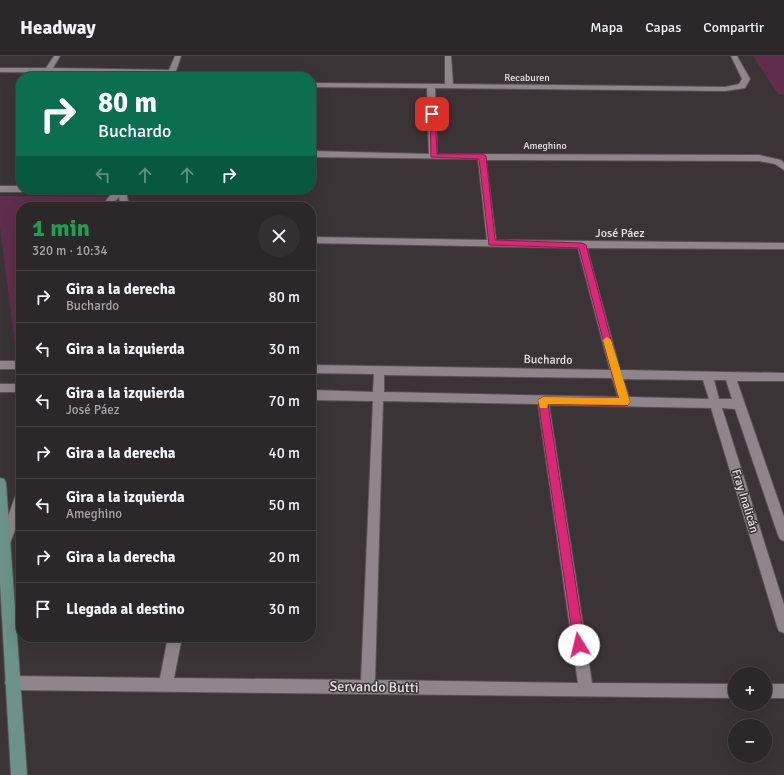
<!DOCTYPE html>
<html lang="es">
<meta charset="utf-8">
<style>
body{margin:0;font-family:Signika,sans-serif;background:#342f31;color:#f1f3f6;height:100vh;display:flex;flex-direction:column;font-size:15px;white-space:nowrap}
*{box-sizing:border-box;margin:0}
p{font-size:13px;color:#a6a5a8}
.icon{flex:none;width:22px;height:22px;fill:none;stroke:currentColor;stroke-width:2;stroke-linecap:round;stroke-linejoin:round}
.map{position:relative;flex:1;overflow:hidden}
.side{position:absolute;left:16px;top:146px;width:300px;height:440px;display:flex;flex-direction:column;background:#2c2729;border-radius:16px;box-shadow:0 4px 16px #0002,0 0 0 1px #484446}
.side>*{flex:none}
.guide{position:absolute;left:16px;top:16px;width:300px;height:122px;border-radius:16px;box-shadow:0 4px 16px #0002,0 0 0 1px #484446;background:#0b6e4f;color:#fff;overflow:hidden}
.controls{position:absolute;left:728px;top:611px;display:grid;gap:8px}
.controls a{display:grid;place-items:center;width:44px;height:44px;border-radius:50%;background:#2c2729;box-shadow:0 4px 16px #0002,0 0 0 1px #484446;font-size:20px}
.pin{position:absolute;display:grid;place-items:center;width:34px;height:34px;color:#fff;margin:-17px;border-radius:8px;box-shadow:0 2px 6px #0006}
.me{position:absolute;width:44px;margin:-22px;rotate:351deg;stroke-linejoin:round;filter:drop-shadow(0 0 3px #0008)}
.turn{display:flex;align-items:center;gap:14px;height:84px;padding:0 16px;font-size:18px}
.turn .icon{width:52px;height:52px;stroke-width:2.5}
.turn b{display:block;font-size:28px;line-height:34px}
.lanes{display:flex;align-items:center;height:38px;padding:0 16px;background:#0003;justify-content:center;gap:20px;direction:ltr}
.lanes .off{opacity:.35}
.round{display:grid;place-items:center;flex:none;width:42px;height:42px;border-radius:21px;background:#342f31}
.summary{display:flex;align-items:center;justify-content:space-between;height:68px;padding:0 16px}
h1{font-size:24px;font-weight:700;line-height:30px;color:#1e9e55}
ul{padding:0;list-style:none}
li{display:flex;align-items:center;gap:12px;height:52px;padding:0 16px;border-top:1px solid #484446}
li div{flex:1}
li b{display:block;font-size:15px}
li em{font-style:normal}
header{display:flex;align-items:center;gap:24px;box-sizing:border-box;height:56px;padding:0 20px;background:#2c2729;border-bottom:1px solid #484446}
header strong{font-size:19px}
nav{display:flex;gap:22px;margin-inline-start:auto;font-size:14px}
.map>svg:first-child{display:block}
.green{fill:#5f2e4c}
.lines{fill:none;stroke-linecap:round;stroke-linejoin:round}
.minor-casing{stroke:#595356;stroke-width:2}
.tertiary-casing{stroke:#595356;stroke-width:2}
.secondary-casing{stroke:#595356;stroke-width:2}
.minor{fill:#8e868a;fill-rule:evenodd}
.tertiary{fill:#8e868a;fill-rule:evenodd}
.secondary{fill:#6c9289;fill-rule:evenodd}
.route{fill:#db2777;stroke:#8e194d}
.slow{fill:#f59e0b}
.labels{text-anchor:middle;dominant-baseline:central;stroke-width:3;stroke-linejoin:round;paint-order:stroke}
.far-street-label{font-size:10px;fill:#e7e3e5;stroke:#3b3437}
.street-label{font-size:12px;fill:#e7e3e5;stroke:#3b3437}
.near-street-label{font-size:14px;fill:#e7e3e5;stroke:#3b3437}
</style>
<header>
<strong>Headway</strong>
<nav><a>Mapa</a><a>Capas</a><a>Compartir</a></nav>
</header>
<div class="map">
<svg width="784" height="719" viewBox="0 0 784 719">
<rect width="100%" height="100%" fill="#3b3437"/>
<g class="green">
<polygon points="753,0 784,0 784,39 778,38"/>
<polygon points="0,140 112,141 109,151 21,151 21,297 16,297 0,171"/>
</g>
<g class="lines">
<defs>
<g id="minor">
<polygon points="54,0 60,0 53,12 171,14 175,16 171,18 0,16 0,12 46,12"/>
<path d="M 445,0 L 451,0 L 453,28 L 725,31 L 739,28 L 742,23 L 731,0 L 737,0 L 750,23 L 745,32 L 725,35 L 435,32 L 437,98 L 759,99 L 781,104 L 784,107 L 784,114 L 775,108 L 759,105 L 486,104 L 496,184 L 784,187 L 784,193 L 587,192 L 620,314 L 784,317 L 784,325 L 737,325 L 784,461 L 784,485 L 780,483 L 778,479 L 735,353 L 722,352 L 784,549 L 784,577 L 779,575 L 777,570 L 711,352 L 549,349 L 592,627 L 735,628 L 735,642 L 12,634 L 7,632 L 5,627 L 7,622 L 12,620 L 160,622 L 168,581 L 182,581 L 174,622 L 361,624 L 373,345 L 311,344 L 311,334 L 373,336 L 374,318 L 311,317 L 311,309 L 610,314 L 578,192 L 311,187 L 311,181 L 487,184 L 478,103 L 311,101 L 311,95 L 429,98 L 427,32 L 311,31 L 311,27 L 445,28 ZM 384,319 L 612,322 L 618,341 L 384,336 ZM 623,323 L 703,324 L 709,343 L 629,341 ZM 714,324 L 726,324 L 732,343 L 719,343 ZM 383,345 L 538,348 L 578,627 L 375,624 Z"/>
<rect x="0" y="305" width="21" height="8"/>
<rect x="0" y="328" width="21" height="8"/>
<rect x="765" y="628" width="19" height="14"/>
</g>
<g id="tertiary">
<polygon points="175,0 181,0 174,21 166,21"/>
<polygon points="0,130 21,130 21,133 25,133 21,136 0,136"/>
<polygon points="116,133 126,133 128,146 126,151 118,151 120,146 119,141 114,146 112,151 104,151 107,143"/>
<polygon points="21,435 21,458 9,490 5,492 1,490 0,483 15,441 17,437"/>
</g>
<polygon id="secondary" points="0,422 4,423 6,427 27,719 11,719 0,526"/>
</defs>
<use href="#minor" class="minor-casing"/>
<use href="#tertiary" class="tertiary-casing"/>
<use href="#secondary" class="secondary-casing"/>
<use href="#minor" class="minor"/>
<use href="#tertiary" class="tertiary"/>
<use href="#secondary" class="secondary"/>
</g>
<polygon class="route" points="430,57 435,58 437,98 482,98 486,100 495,184 582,187 586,189 620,318 630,346 628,349 625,350 548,348 585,589 583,593 579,594 575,593 574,589 538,344 543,341 619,342 612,318 579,192 489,189 479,103 431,101"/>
<polygon class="slow" points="607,281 611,284 630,346 628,349 548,348 547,352 540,352 538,344 543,341 619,342 603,284"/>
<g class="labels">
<g class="far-street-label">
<text x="527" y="22">Recaburen</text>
<text x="545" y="90">Ameghino</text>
</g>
<g class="street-label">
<text x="620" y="177">José Páez</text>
<text transform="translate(548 304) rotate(1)">Buchardo</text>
<text transform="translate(745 445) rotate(73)">Fray Inalicán</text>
</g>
<g class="near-street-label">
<text transform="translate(374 631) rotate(1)">Servando Butti</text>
</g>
</g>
</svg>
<div class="controls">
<a>+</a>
<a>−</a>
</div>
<div class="pin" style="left:432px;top:58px;background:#d93025"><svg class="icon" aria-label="arrive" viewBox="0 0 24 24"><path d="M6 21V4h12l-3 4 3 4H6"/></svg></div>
<svg class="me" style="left:579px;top:589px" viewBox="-20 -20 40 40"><circle r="19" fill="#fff"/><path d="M0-13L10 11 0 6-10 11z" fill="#db2777"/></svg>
<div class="guide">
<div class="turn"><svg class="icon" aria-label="right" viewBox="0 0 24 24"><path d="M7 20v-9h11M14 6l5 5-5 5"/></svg><div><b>80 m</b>Buchardo</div></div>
<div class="lanes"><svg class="icon off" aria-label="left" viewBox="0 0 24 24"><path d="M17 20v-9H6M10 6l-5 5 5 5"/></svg><svg class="icon off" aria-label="ahead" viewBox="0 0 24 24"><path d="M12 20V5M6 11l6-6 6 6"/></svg><svg class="icon off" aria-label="ahead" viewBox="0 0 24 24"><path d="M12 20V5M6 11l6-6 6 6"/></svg><svg class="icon" aria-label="right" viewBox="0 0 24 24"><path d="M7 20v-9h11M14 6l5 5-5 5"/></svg></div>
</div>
<section class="side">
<div class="summary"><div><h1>1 min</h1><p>320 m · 10:34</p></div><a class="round"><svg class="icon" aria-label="close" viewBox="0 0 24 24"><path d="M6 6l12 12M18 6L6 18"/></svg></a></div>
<ul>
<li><svg class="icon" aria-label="right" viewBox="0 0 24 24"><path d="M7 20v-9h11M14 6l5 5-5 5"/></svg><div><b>Gira a la derecha</b><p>Buchardo</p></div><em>80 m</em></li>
<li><svg class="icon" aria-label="left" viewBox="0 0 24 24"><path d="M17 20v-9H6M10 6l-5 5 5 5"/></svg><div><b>Gira a la izquierda</b></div><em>30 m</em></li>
<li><svg class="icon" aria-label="left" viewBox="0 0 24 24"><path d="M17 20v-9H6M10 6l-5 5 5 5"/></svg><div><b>Gira a la izquierda</b><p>José Páez</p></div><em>70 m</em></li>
<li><svg class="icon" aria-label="right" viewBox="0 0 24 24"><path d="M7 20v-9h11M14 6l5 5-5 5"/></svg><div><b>Gira a la derecha</b></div><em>40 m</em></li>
<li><svg class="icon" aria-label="left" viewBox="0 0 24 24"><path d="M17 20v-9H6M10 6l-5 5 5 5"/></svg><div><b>Gira a la izquierda</b><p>Ameghino</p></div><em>50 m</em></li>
<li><svg class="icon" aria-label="right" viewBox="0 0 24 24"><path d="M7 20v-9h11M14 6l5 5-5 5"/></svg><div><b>Gira a la derecha</b></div><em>20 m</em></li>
<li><svg class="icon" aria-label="arrive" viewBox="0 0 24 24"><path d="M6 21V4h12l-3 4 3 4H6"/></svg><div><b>Llegada al destino</b></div><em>30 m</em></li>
</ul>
</section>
</div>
